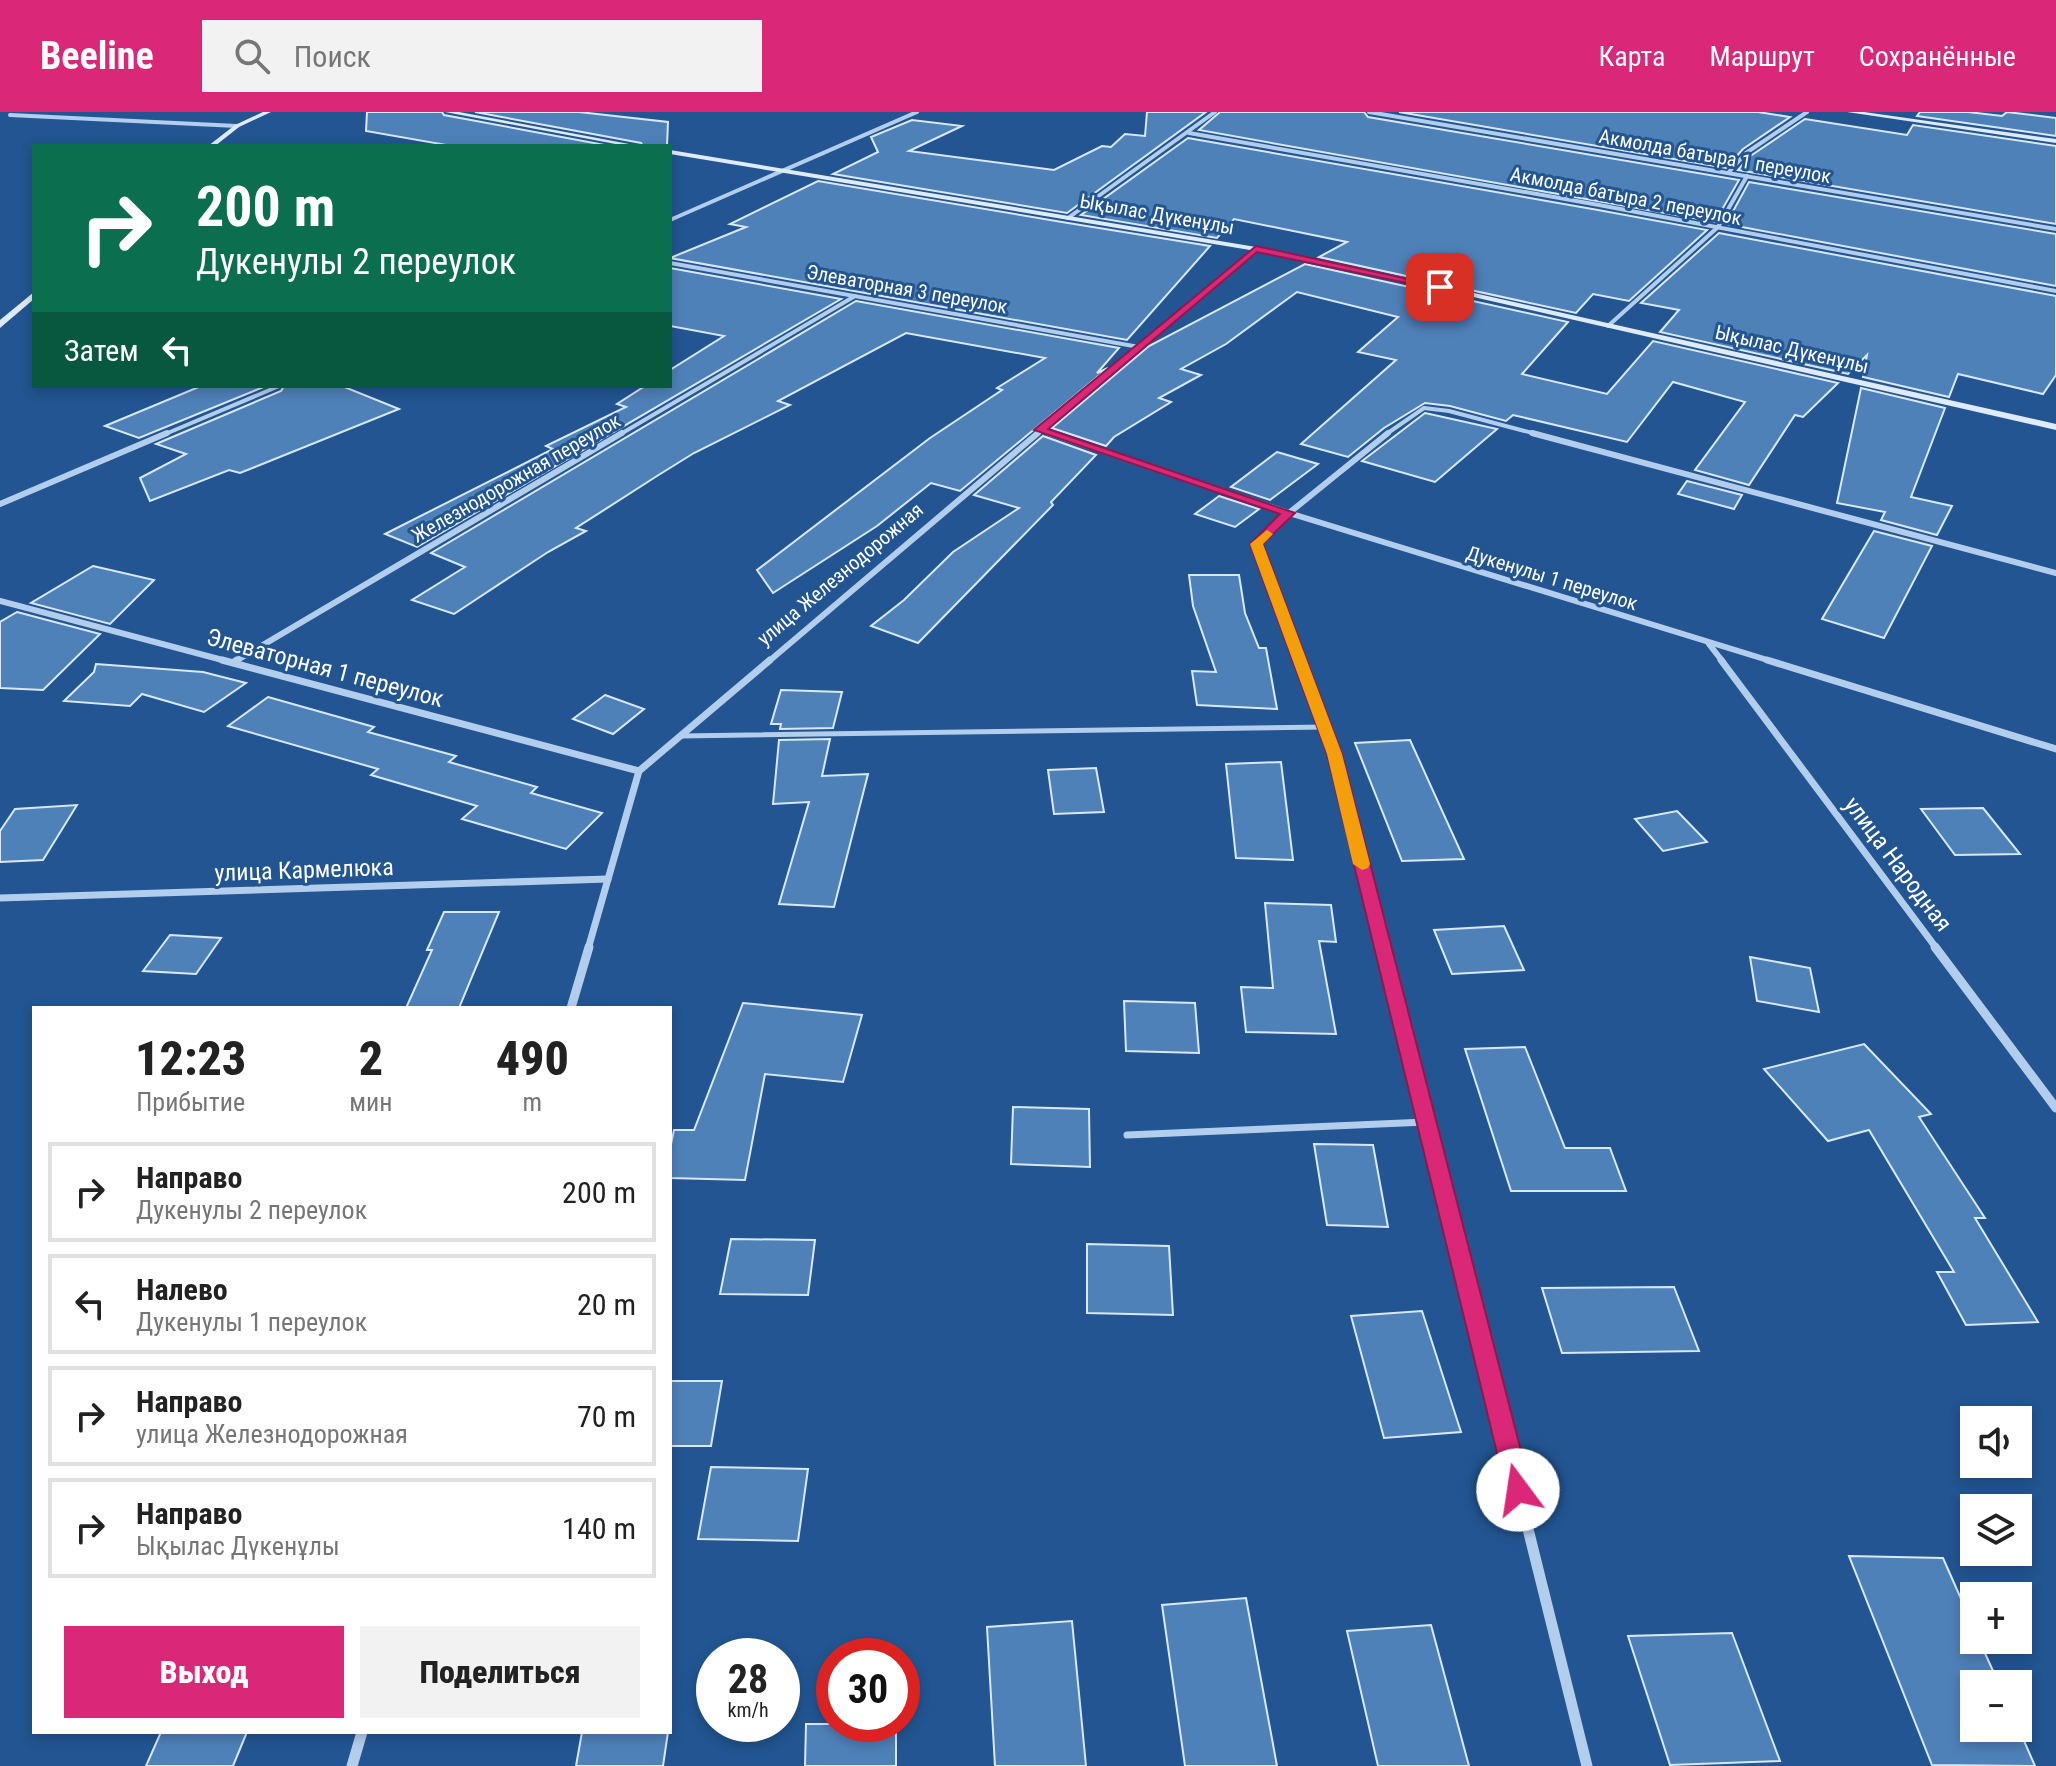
<!DOCTYPE html>
<html lang="ru">
<meta charset="utf-8">
<style>
body{margin:0;font-family:"Roboto Condensed",sans-serif;background:#f2f2f2;color:#222;height:100vh;display:flex;flex-direction:column;font-size:30px;white-space:nowrap}
*{box-sizing:border-box;margin:0}
p{font-size:26px;color:#767676}
.icon{flex:none;width:44px;height:44px;fill:none;stroke:currentColor;stroke-width:2;stroke-linecap:round;stroke-linejoin:round}
.map{position:relative;flex:1;overflow:hidden}
.panel{position:absolute;left:32px;top:894px;width:640px;height:728px;display:flex;flex-direction:column;background:#fff;border-radius:0px;box-shadow:0 4px 12px #0003}
.panel>*{flex:none}
.top-card{position:absolute;left:32px;top:32px;width:640px;height:244px;border-radius:0px;box-shadow:0 4px 12px #0003;background:#0b6e4f;color:#fff;overflow:hidden}
.fabs{position:absolute;left:1960px;top:1294px;display:grid;gap:16px}
.fabs a{display:grid;place-items:center;width:72px;height:72px;border-radius:0px;background:#fff;box-shadow:0 4px 12px #0003;font-size:40px}
.speed{position:absolute;left:696px;top:1526px;display:flex;gap:16px;font-size:40px;font-weight:700;text-align:center}
.speed>*{display:grid;place-content:center;width:104px;height:104px;border-radius:50%;background:#fff;box-shadow:0 4px 12px #0003;line-height:1}
.speed small{font-size:20px;font-weight:400}
.speed .limit{border:12px solid #d22;background:#fff;color:#111}
.pin{position:absolute;display:grid;place-items:center;width:68px;height:68px;color:#fff;margin:-34px;border-radius:16px;box-shadow:0 4px 12px #0006}
.me{position:absolute;width:88px;margin:-44px;rotate:346deg;stroke-linejoin:round;filter:drop-shadow(0 0 6px #0008)}
.turn{display:flex;align-items:center;gap:28px;height:168px;padding:0 32px;font-size:36px}
.turn .icon{width:104px;height:104px;stroke-width:2.5}
.turn b{display:block;font-size:56px;line-height:68px}
.then{display:flex;align-items:center;height:76px;padding:0 32px;background:#0003;gap:16px;font-size:30px}
.eta{display:flex;justify-content:space-evenly;align-items:center;height:136px;text-align:center}
.eta b{font-size:48px;font-weight:800;line-height:56px}
.primary-button{display:flex;gap:16px;margin-top:auto;padding:16px 32px}
.primary-button a{flex:1;height:92px;border-radius:0px;background:#db2777;color:#fff;font-size:32px;font-weight:800;line-height:92px;text-align:center}
.primary-button a+a{background:#f2f2f2;color:#222}
ul{padding:0;list-style:none}
li{display:flex;align-items:center;gap:24px;height:100px;margin:0 16px 12px;padding:0 16px;border:4px solid #e0e0e0;border-radius:0px}
li div{flex:1}
li b{display:block;font-size:30px}
li em{font-style:normal}
header{display:flex;align-items:center;gap:48px;box-sizing:border-box;height:112px;padding:0 40px;background:#db2777;color:#fff}
header strong{font-size:38px}
nav{display:flex;gap:44px;margin-inline-start:auto;font-size:28px}
.search{width:560px;height:72px;background:#f2f2f2;display:flex;align-items:center;gap:20px;box-sizing:border-box;padding:0 28px;border-radius:0px;color:#767676;font-size:30px}
.map>svg:first-child{display:block}
.building{fill:#4f81b9;stroke:#d9e8f9;stroke-width:2}
.lines{fill:none;stroke-linecap:round;stroke-linejoin:round}
.lane-far1{stroke:#b3ceed;stroke-width:5}
.lane{stroke:#b3ceed;stroke-width:7}
.street-far4{stroke:#b3ceed;stroke-width:4}
.street-far3{stroke:#b3ceed;stroke-width:6}
.street-far2{stroke:#b3ceed;stroke-width:7}
.street-far1{stroke:#b3ceed;stroke-width:9}
.street{stroke:#b3ceed;stroke-width:11}
.secondary{fill:#dfebfa;fill-rule:evenodd}
.route{fill:#db2777;stroke:#8e194d;stroke-width:2}
.slow{fill:#f59e0b}
.labels{text-anchor:middle;dominant-baseline:central;stroke-width:6;stroke-linejoin:round;paint-order:stroke}
.far-street-label{font-size:20px;fill:#fff;stroke:#225591}
.street-label{font-size:24px;fill:#fff;stroke:#225591}
</style>
<header>
<strong>Beeline</strong>
<div class="search"><svg class="icon" aria-label="search" viewBox="0 0 24 24"><circle cx="10" cy="10" r="6"/><path d="M15 15l6 6"/></svg>Поиск</div>
<nav><a>Карта</a><a>Маршрут</a><a>Сохранённые</a></nav>
</header>
<div class="map">
<svg width="2056" height="1654" viewBox="0 0 2056 1654">
<rect width="100%" height="100%" fill="#225591"/>
<g class="building">
<polygon points="367,0 442,0 444,3 610,34 452,34 366,19"/>
<polygon points="475,0 579,0 668,10 667,34 643,34 641,31"/>
<polygon points="1147,0 1206,0 1067,101 833,62 878,40 871,25 912,8 962,14 909,39 1054,58 1102,34 1111,35 1125,22 1145,24"/>
<polygon points="1220,0 1364,0 1368,5 1739,68 1715,110 1199,18"/>
<polygon points="1399,0 1758,0 1790,5 1743,37 1726,56"/>
<polygon points="1920,0 1968,0 2002,4 2007,0 2056,6 2056,24 1917,4"/>
<polygon points="1805,7 1907,23 1913,13 2056,34 2056,112 1738,58 1749,45"/>
<polygon points="1188,26 1598,98 1707,118 1629,189 1593,182 1576,201 1319,145 1347,130 1234,107 1217,126 1081,103"/>
<polygon points="818,69 1068,111 1210,134 1127,228 670,146 746,115 730,112"/>
<polygon points="1749,70 2056,122 2056,174 1726,112"/>
<polygon points="1719,121 2056,184 2056,263 2043,282 1958,262 1949,285 1863,265 1867,243 1848,262 1660,220 1679,198 1641,191"/>
<polygon points="1305,152 1568,210 1522,262 1607,282 1653,229 1838,271 1803,305 1795,303 1749,373 1695,358 1745,290 1673,270 1627,330 1513,303 1506,309 1450,294 1425,291 1384,316 1348,345 1301,332 1396,248 1358,240 1398,205 1297,180 1226,232 1181,257 1201,263 1159,286 1171,290 1114,325 1106,334 1052,316 1149,234"/>
<polygon points="670,156 841,187 417,435 385,422 553,337 546,334 626,295 617,292 645,274 670,274 670,258 724,224 670,214"/>
<polygon points="856,189 1119,236 1097,261 1108,256 960,379 931,371 877,414 773,481 757,458 930,326 1002,278 997,276 1045,246 906,221 778,289 790,293 694,341 657,364 576,416 586,419 548,440 454,502 412,488 465,455 431,441"/>
<polygon points="201,274 266,274 139,326 105,314"/>
<polygon points="284,274 342,274 399,297 240,361 229,358 150,389 140,366 186,342 156,332 281,279"/>
<polygon points="1861,276 1945,296 1911,385 1952,394 1937,423 1881,408 1885,400 1837,391"/>
<polygon points="1425,301 1497,317 1435,370 1362,349"/>
<polygon points="1043,324 1096,343 1051,390 1053,393 918,531 871,514 904,488 953,440 1019,396 974,383"/>
<polygon points="1277,340 1318,352 1270,388 1231,375"/>
<polygon points="1687,369 1742,383 1734,397 1678,382"/>
<polygon points="1219,384 1259,397 1235,415 1195,402"/>
<polygon points="1874,419 1932,434 1884,526 1822,507"/>
<polygon points="93,454 154,468 110,512 31,491"/>
<polygon points="1189,463 1239,463 1245,501 1259,536 1266,536 1277,597 1197,593 1192,559 1216,560 1193,494"/>
<polygon points="17,500 100,522 43,578 0,576 0,510"/>
<polygon points="96,552 203,560 246,571 204,600 142,582 130,594 64,589 94,560"/>
<polygon points="781,578 842,580 833,616 780,617 781,612 771,612"/>
<polygon points="605,583 644,597 613,622 573,607"/>
<polygon points="268,585 374,615 368,620 456,644 449,650 537,675 531,681 602,701 566,737 462,707 477,694 371,663 378,657 228,614"/>
<polygon points="830,627 822,664 868,662 834,795 779,792 809,690 773,692 779,628"/>
<polygon points="1410,628 1464,747 1402,749 1355,631"/>
<polygon points="1281,650 1293,748 1236,746 1226,652"/>
<polygon points="1096,656 1104,700 1054,702 1048,658"/>
<polygon points="77,693 43,748 0,750 0,719 15,697"/>
<polygon points="1983,696 2020,742 1955,743 1921,697"/>
<polygon points="1677,699 1707,730 1663,739 1635,707"/>
<polygon points="1265,791 1331,793 1336,830 1319,829 1336,922 1246,920 1241,875 1273,876"/>
<polygon points="444,800 499,800 459,896 406,896 432,838 427,838"/>
<polygon points="1504,814 1524,858 1452,862 1434,818"/>
<polygon points="170,823 221,826 196,862 143,859"/>
<polygon points="1750,845 1810,856 1819,900 1757,889"/>
<polygon points="1124,889 1195,891 1199,941 1126,939"/>
<polygon points="743,891 862,903 843,970 765,962 745,1068 670,1066 670,1037 674,1018 694,1018"/>
<polygon points="1864,932 1931,1002 1919,1005 1985,1106 1975,1106 2038,1210 1966,1213 1937,1160 1954,1160 1869,1018 1828,1029 1764,957"/>
<polygon points="1525,935 1565,1036 1610,1036 1626,1079 1511,1079 1465,937"/>
<polygon points="1013,995 1089,997 1090,1055 1011,1052"/>
<polygon points="1314,1032 1373,1033 1388,1115 1327,1113"/>
<polygon points="731,1127 815,1128 808,1183 720,1182"/>
<polygon points="1087,1132 1169,1134 1173,1203 1087,1201"/>
<polygon points="1674,1175 1699,1239 1562,1241 1542,1176"/>
<polygon points="1422,1199 1461,1320 1384,1326 1351,1204"/>
<polygon points="670,1269 722,1269 711,1334 670,1334"/>
<polygon points="711,1355 808,1357 798,1429 698,1427"/>
<polygon points="1849,1444 1943,1446 1974,1516 1974,1528 1979,1528 1999,1572 1974,1572 1974,1616 2018,1615 2035,1654 1932,1653"/>
<polygon points="1246,1486 1277,1654 1185,1654 1162,1493"/>
<polygon points="1072,1509 1086,1654 995,1654 987,1515"/>
<polygon points="1431,1513 1469,1654 1378,1654 1347,1519"/>
<polygon points="1732,1521 1780,1649 1670,1653 1628,1524"/>
<polygon points="806,1612 896,1612 896,1654 805,1654"/>
<polygon points="161,1620 247,1620 233,1654 146,1654"/>
<polygon points="582,1620 668,1620 663,1654 576,1654"/>
</g>
<g class="lines">
<polyline class="lane-far1" points="681,624 1325,615"/>
<polyline class="lane" points="1127,1023 1426,1010"/>
<g class="street-far4">
<polyline points="1369,0 2056,117"/>
<polyline points="10,3 237,14"/>
<polyline points="1189,21 1599,93 2056,179"/>
<polyline points="1728,61 1746,41 1807,0"/>
<polyline points="1068,106 1215,0"/>
<polyline points="670,108 917,0"/>
<polyline points="670,151 1139,235"/>
<polyline points="1608,214 1718,115 1747,64"/>
<polyline points="1040,318 1055,323"/>
<polyline points="163,323 279,274"/>
<polyline points="619,323 855,184"/>
<polyline points="1036,323 1256,137"/>
<polyline points="1385,323 1424,296 1449,299 1540,323"/>
</g>
<g class="street-far3">
<polyline points="1049,321 1289,401 1774,550"/>
<polyline points="1532,321 2056,461"/>
<polyline points="0,392 167,321"/>
<polyline points="0,489 230,550"/>
<polyline points="1709,532 1723,550"/>
<polyline points="234,550 622,321"/>
<polyline points="768,550 1038,321"/>
<polyline points="1300,550 1256,432 1289,401 1388,321"/>
</g>
<g class="street-far2">
<polyline points="222,548 639,659"/>
<polyline points="1299,548 1334,642 1383,837"/>
<polyline points="1721,548 1937,837"/>
<polyline points="1767,548 2056,637"/>
<polyline points="234,550 237,548"/>
<polyline points="0,786 608,767"/>
<polyline points="588,837 639,659 770,548"/>
</g>
<g class="street-far1">
<polyline points="1382,835 1473,1198"/>
<polyline points="1935,835 2056,996"/>
<polyline points="571,896 589,835"/>
</g>
<g class="street">
<polyline points="1473,1196 1587,1654"/>
<polyline points="352,1654 362,1620"/>
</g>
<g class="secondary">
<polygon points="263,0 271,0 239,15 215,34 208,34 235,13"/>
<polygon points="445,0 459,0 640,34 626,34"/>
<polygon points="1847,0 1864,0 2056,27 2056,31"/>
<polygon points="670,38 1256,135 1412,167 2056,312 2056,318 1412,171 1256,139 670,42"/>
<polygon points="34,180 34,187 0,216 0,208"/>
</g>
</g>
<polygon class="route" points="1256,134 1445,175 1440,178 1257,140 1048,317 1295,401 1263,432 1342,642 1531,1378 1527,1387 1518,1391 1509,1387 1506,1378 1327,642 1250,432 1280,402 1034,318"/>
<polygon class="slow" points="1267,418 1273,422 1263,432 1342,642 1370,752 1368,756 1362,758 1353,752 1327,642 1250,432"/>
<g class="labels">
<g class="far-street-label">
<text transform="translate(1715 44) rotate(10)">Акмолда батыра 1 переулок</text>
<text transform="translate(1626 84) rotate(11)">Акмолда батыра 2 переулок</text>
<text transform="translate(1157 102) rotate(10)">Ықылас Дүкенұлы</text>
<text transform="translate(907 177) rotate(10)">Элеваторная 3 переулок</text>
<text transform="translate(1792 237) rotate(13)">Ықылас Дүкенұлы</text>
<text transform="translate(516 366) rotate(-30)">Железнодорожная переулок</text>
<text transform="translate(840 462) rotate(-40)">улица Железнодорожная</text>
<text transform="translate(1552 466) rotate(17)">Дукенулы 1 переулок</text>
</g>
<g class="street-label">
<text transform="translate(325 556) rotate(15)">Элеваторная 1 переулок</text>
<text transform="translate(1898 752) rotate(53)">улица Народная</text>
<text transform="translate(304 758) rotate(-2)">улица Кармелюка</text>
</g>
</g>
</svg>
<div class="fabs">
<a><svg class="icon" aria-label="sound" viewBox="0 0 24 24"><path d="M4 9h4l5-4v14l-5-4H4zM17 9q2 3 0 6"/></svg></a>
<a><svg class="icon" aria-label="layers" viewBox="0 0 24 24"><path d="M12 4l9 5-9 5-9-5zM3 14l9 5 9-5"/></svg></a>
<a>+</a>
<a>−</a>
</div>
<div class="speed"><div>28<small>km/h</small></div><div class="limit">30</div></div>
<div class="pin" style="left:1440px;top:175px;background:#d93025"><svg class="icon" aria-label="arrive" viewBox="0 0 24 24"><path d="M6 21V4h12l-3 4 3 4H6"/></svg></div>
<svg class="me" style="left:1518px;top:1378px" viewBox="-20 -20 40 40"><circle r="19" fill="#fff"/><path d="M0-13L10 11 0 6-10 11z" fill="#db2777"/></svg>
<div class="top-card">
<div class="turn"><svg class="icon" aria-label="right" viewBox="0 0 24 24"><path d="M7 20v-9h11M14 6l5 5-5 5"/></svg><div><b>200 m</b>Дукенулы 2 переулок</div></div>
<div class="then">Затем<svg class="icon" aria-label="left" viewBox="0 0 24 24"><path d="M17 20v-9H6M10 6l-5 5 5 5"/></svg></div>
</div>
<section class="panel">
<div class="eta">
<div><b>12:23</b><p>Прибытие</p></div>
<div><b>2</b><p>мин</p></div>
<div><b>490</b><p>m</p></div>
</div>
<ul>
<li><svg class="icon" aria-label="right" viewBox="0 0 24 24"><path d="M7 20v-9h11M14 6l5 5-5 5"/></svg><div><b>Направо</b><p>Дукенулы 2 переулок</p></div><em>200 m</em></li>
<li><svg class="icon" aria-label="left" viewBox="0 0 24 24"><path d="M17 20v-9H6M10 6l-5 5 5 5"/></svg><div><b>Налево</b><p>Дукенулы 1 переулок</p></div><em>20 m</em></li>
<li><svg class="icon" aria-label="right" viewBox="0 0 24 24"><path d="M7 20v-9h11M14 6l5 5-5 5"/></svg><div><b>Направо</b><p>улица Железнодорожная</p></div><em>70 m</em></li>
<li><svg class="icon" aria-label="right" viewBox="0 0 24 24"><path d="M7 20v-9h11M14 6l5 5-5 5"/></svg><div><b>Направо</b><p>Ықылас Дүкенұлы</p></div><em>140 m</em></li>
</ul>
<div class="primary-button"><a>Выход</a><a>Поделиться</a></div>
</section>
</div>
